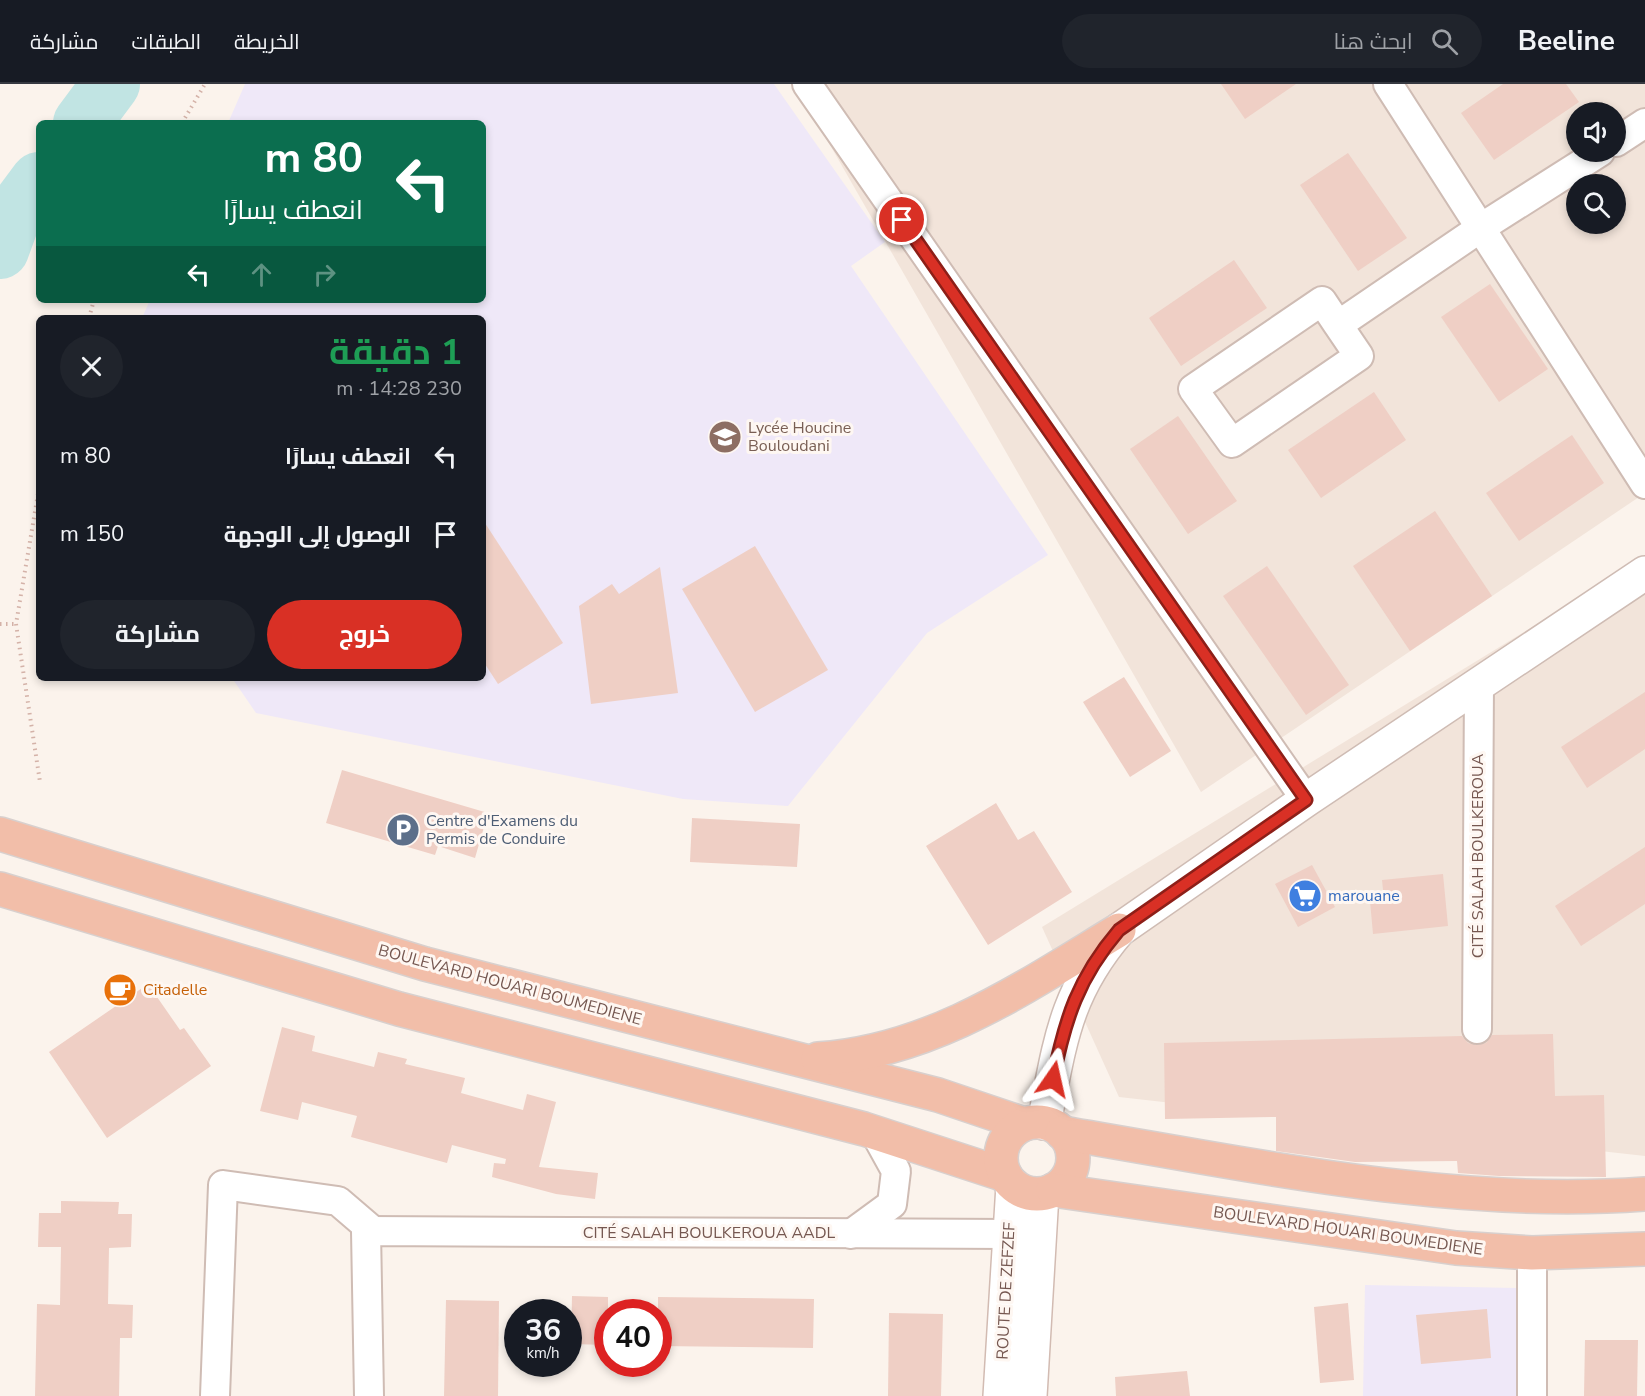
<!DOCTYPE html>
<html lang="ar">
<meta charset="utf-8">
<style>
body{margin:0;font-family:"Nunito Sans",Cairo,sans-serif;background:#20242c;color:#f1f3f6;direction:rtl;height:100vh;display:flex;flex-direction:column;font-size:22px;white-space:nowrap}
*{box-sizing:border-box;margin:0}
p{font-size:20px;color:#9ea1a6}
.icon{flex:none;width:33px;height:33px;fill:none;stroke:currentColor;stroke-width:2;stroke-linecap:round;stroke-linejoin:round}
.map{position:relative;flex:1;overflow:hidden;direction:ltr}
.details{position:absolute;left:36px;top:231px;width:450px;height:366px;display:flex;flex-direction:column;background:#171b24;border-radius:9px;box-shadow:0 3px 9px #0003;direction:rtl}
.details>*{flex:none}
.banner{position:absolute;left:36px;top:36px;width:450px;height:183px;border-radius:9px;box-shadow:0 3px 9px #0003;direction:rtl;background:#0b6e4f;color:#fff;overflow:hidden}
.tools{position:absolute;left:1566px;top:18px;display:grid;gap:12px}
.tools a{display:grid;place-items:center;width:60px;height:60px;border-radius:50%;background:#171b24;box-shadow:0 3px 9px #0003;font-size:30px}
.speed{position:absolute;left:504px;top:1215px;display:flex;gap:12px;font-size:30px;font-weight:700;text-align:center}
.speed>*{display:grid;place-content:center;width:78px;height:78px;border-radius:50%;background:#171b24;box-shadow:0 3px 9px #0003;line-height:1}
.speed small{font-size:15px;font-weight:400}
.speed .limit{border:9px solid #d22;background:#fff;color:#111}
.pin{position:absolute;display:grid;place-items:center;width:51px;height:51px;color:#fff;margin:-26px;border:3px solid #fff;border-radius:50%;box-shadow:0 2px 6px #0007}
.me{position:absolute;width:66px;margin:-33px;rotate:11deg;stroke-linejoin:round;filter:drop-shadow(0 0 4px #0008)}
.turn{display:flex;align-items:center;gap:21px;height:126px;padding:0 24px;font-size:27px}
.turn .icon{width:78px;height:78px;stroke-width:2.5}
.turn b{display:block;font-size:42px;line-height:51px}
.lanes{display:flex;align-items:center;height:57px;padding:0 24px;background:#0003;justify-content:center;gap:30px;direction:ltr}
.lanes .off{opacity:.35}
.round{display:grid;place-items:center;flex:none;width:63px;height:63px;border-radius:32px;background:#20242c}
.headline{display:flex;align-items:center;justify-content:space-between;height:102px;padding:0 24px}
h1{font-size:36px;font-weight:700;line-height:45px;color:#1e9e55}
.button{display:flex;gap:12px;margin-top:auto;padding:12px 24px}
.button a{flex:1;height:69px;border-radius:36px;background:#d93025;color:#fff;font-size:24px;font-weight:700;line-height:69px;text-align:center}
.button a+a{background:#20242c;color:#f1f3f6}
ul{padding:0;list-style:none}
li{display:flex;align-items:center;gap:18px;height:78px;padding:0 24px}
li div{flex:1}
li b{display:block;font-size:22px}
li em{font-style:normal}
header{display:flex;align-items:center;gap:36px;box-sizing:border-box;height:84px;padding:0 30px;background:#171b24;border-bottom:2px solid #363941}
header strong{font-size:28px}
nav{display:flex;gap:33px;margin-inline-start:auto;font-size:21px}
.search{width:420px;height:54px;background:#20242c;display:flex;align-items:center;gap:15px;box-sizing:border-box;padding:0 21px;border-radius:33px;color:#9ea1a6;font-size:22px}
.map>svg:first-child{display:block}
.residential{fill:#f2e4da;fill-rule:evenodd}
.education{fill:#efe8f8}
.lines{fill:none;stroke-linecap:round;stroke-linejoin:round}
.river{stroke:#c1e4e3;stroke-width:58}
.building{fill:#efcfc5}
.minor-casing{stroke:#cfbcb4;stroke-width:32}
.tertiary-casing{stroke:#cfbcb4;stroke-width:36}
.secondary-casing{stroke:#d2bbb2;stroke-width:36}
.trunk-casing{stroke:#d8d0ce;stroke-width:36}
.path{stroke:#d4b2a8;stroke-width:4;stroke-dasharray:1.5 4.5;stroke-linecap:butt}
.minor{stroke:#fff;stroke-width:28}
.tertiary{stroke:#fff;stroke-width:33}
.secondary{stroke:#fff;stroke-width:33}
.trunk{stroke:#f2bea9;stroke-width:33}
.route-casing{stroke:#8d1f18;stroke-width:15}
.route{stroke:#d93025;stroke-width:10}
.labels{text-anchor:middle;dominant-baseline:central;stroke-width:6;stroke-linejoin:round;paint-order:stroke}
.education-label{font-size:16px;fill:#785e54;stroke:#fef7f2;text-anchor:start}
.service-label{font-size:16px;fill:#4e5e75;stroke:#fef7f2;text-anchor:start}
.street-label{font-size:16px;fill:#755750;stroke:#fef7f2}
.shop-label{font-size:16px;fill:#366cbe;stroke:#fef7f2;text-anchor:start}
.food-label{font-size:16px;fill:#c56008;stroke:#fef7f2;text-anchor:start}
</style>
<header>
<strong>Beeline</strong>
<div class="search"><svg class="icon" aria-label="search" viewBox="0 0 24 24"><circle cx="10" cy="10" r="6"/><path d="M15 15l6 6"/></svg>ابحث هنا</div>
<nav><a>الخريطة</a><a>الطبقات</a><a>مشاركة</a></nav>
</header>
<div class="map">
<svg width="1645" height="1312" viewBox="0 0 1645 1312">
<rect width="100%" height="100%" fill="#fbf3ec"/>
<g class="residential">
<path d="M 795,0 L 1645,0 L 1645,409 L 1201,708 ZM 1576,28 L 1616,28 L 1616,68 L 1576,68 ZM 1576,100 L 1616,100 L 1616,140 L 1576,140 Z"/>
<polygon points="1645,474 1645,1072 1119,1013 1042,843"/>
</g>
<g class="education">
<polygon points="245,0 774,0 885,158 851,182 1048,471 927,549 788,722 683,715 256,629 232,594 483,594 483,234 142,234 150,216 483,216 483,39 228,39"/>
<polygon points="1365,1201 1516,1204 1516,1312 1363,1312"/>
</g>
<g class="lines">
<g class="river">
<polyline points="82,39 111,0"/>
<polyline points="0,166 12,133 39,97"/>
</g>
</g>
<g class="building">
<polygon points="1221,0 1296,0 1245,35"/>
<polygon points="1503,0 1566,0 1579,18 1494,76 1461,29"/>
<polygon points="1348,69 1407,154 1358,187 1300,101"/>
<polygon points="1234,176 1267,224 1181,282 1149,234"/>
<polygon points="1490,200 1548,285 1499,318 1441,233"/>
<polygon points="1374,308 1406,356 1321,414 1288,366"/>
<polygon points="1178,332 1237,417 1188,450 1130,365"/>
<polygon points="1572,351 1604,399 1519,457 1486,409"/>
<polygon points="1435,427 1492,512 1410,567 1353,482"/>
<polygon points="483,436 563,559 498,600 483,577"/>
<polygon points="755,462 828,586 755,628 682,505"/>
<polygon points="1267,482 1349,601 1306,631 1223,512"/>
<polygon points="660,483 678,609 591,620 579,522 612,500 619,510"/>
<polygon points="1124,593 1171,667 1130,693 1083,618"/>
<polygon points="1645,608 1645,665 1587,704 1561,663"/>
<polygon points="342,686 488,729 475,774 438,762 435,771 326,739"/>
<polygon points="996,719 1018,756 1034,747 1072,808 988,861 926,762"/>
<polygon points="692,734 800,740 797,783 690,778"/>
<polygon points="1645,763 1645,820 1581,862 1555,822"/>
<polygon points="1312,781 1335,823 1298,843 1275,800"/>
<polygon points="1443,790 1448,842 1373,850 1370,817 1384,816 1382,796"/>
<polygon points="148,900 180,946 184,944 211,982 107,1054 49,968"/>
<polygon points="282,943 315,952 312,967 374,983 378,968 407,975 405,980 465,994 461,1009 523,1026 527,1010 556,1018 539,1083 598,1089 595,1115 556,1110 492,1093 494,1079 505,1080 506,1075 452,1061 447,1079 351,1053 357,1032 302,1018 298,1036 260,1027"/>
<polygon points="1553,950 1555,1012 1604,1011 1606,1093 1499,1092 1458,1089 1457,1077 1355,1078 1276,1067 1276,1033 1165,1035 1164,959 1462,952 1468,959 1477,961 1486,959 1492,951"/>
<polygon points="61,1117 119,1118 118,1130 132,1130 131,1163 109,1164 108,1220 133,1221 132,1254 120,1254 119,1312 35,1312 37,1220 60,1221 61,1163 38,1163 39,1129 61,1129"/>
<polygon points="572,1212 608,1213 608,1261 571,1260"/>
<polygon points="658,1213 814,1215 813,1264 658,1262"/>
<polygon points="446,1216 499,1217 498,1312 444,1312"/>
<polygon points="1348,1219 1354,1296 1320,1299 1314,1223"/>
<polygon points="1487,1225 1491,1274 1421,1280 1416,1231"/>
<polygon points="889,1229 943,1230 941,1312 888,1312"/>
<polygon points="1585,1256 1638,1256 1637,1312 1584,1312"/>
<polygon points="1187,1287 1190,1312 1116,1312 1115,1293"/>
</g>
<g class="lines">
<defs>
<g id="minor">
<polyline points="807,0 1306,716"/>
<polyline points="1388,0 1645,400"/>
<polyline points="1616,58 1645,39"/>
<polyline points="1338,241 1359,272 1232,359 1193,305 1322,217 1338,241 1482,143 1600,68"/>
<polyline points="1477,945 1479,599"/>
<polyline points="851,1150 892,1120 896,1087 875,1049"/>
<polyline points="215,1312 223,1101 338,1117 373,1147"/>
<polyline points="369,1312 366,1147 1010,1150 1029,1142"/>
<polyline points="1532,1312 1532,1169"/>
</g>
<path id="tertiary" d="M 1044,1039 C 1060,960 1064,910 1119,846 L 1306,716 L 1645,489"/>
<g id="secondary">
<polyline points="1000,1312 1013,1101"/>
<polyline points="1030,1312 1042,1110"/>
</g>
<g id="trunk">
<polyline points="0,750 425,880 938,1011 1024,1040"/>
<polyline points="0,805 399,925 864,1045 1005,1091"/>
<path d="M 818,975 C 931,968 1025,903 1119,846"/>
<circle cx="1037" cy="1074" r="36"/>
<path d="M 1062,1049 C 1255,1081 1449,1124 1645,1110"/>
<polyline points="1053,1106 1456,1164 1532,1169 1645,1165"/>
</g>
</defs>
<use href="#minor" class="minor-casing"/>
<use href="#tertiary" class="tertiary-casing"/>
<use href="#secondary" class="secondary-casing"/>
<use href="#trunk" class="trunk-casing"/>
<g class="path">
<polyline points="182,39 205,0"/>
<polyline points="89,234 94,216"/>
<polyline points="39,404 16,540 40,698"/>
<polyline points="0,540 16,540"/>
</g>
<use href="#minor" class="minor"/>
<use href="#tertiary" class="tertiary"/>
<use href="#secondary" class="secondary"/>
<use href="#trunk" class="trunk"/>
</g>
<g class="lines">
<defs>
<path id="route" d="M 902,136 L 1306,716 L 1119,846 C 1078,894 1065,935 1053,995"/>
</defs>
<use href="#route" class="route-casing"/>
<use href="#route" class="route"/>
</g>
<defs>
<symbol id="school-disc" viewBox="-11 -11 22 22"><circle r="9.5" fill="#8d6e63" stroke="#fef7f2"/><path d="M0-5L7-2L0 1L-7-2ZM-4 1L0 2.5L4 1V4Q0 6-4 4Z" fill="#fff"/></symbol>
<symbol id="parking-disc" viewBox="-11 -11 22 22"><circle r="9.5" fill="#5c6f8a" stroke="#fef7f2"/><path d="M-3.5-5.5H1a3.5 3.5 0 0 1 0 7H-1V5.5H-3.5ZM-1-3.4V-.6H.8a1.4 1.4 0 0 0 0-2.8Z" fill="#fff"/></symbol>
<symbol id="supermarket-disc" viewBox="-11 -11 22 22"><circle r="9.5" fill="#3f7fe0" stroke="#fef7f2"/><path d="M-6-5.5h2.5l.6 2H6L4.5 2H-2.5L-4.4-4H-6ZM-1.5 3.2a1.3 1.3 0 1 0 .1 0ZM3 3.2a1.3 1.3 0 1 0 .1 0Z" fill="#fff"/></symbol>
<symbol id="cafe-disc" viewBox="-11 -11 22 22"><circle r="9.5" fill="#e8710a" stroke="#fef7f2"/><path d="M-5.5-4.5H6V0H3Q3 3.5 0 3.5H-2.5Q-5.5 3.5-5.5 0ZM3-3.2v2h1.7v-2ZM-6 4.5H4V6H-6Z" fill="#fff"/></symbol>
</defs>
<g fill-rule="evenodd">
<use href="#school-disc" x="706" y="334" width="38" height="38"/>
<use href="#parking-disc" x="384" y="727" width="38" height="38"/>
<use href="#supermarket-disc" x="1286" y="793" width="38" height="38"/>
<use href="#cafe-disc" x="101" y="887" width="38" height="38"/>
</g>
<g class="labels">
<g class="education-label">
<text x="748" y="344">Lycée Houcine<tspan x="748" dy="18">Bouloudani</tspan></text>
</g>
<g class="service-label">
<text x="426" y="737">Centre d'Examens du<tspan x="426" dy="18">Permis de Conduire</tspan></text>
</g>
<g class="street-label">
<text transform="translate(1478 772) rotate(-90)">CITÉ SALAH BOULKEROUA</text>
<text transform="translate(510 901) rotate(15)">BOULEVARD HOUARI BOUMEDIENE</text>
<text transform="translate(1348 1147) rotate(8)">BOULEVARD HOUARI BOUMEDIENE</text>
<text x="709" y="1149">CITÉ SALAH BOULKEROUA AADL</text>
<text transform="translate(1006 1207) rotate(-87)">ROUTE DE ZEFZEF</text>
</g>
<g class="shop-label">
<text x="1328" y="812">marouane</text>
</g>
<g class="food-label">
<text x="143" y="906">Citadelle</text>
</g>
</g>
</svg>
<div class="tools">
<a><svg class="icon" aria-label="sound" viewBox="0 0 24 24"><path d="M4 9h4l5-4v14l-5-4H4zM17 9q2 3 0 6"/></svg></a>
<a><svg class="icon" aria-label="search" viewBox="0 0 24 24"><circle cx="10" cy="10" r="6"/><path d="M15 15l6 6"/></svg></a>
</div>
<div class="speed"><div>36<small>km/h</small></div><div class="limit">40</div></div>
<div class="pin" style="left:902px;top:136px;background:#d93025"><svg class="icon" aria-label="arrive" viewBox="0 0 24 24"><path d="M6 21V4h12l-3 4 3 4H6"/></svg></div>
<svg class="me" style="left:1053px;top:995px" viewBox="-20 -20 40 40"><path d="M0-17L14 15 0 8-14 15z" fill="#d93025" stroke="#fff" stroke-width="4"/></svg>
<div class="banner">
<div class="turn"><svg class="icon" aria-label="left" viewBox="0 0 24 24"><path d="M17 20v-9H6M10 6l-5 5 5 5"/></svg><div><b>80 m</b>انعطف يسارًا</div></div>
<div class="lanes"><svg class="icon" aria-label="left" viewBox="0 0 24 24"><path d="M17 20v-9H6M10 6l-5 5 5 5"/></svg><svg class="icon off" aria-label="ahead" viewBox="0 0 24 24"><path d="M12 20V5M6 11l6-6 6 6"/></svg><svg class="icon off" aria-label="right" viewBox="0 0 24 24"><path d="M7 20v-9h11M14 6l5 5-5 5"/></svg></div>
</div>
<section class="details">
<div class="headline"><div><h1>1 دقيقة</h1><p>230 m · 14:28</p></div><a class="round"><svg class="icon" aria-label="close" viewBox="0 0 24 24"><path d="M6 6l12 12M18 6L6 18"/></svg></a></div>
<ul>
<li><svg class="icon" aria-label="left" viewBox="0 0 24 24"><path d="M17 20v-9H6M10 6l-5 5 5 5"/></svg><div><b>انعطف يسارًا</b></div><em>80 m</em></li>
<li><svg class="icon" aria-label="arrive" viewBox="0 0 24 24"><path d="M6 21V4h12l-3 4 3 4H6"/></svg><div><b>الوصول إلى الوجهة</b></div><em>150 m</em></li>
</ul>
<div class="button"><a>خروج</a><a>مشاركة</a></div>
</section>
</div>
